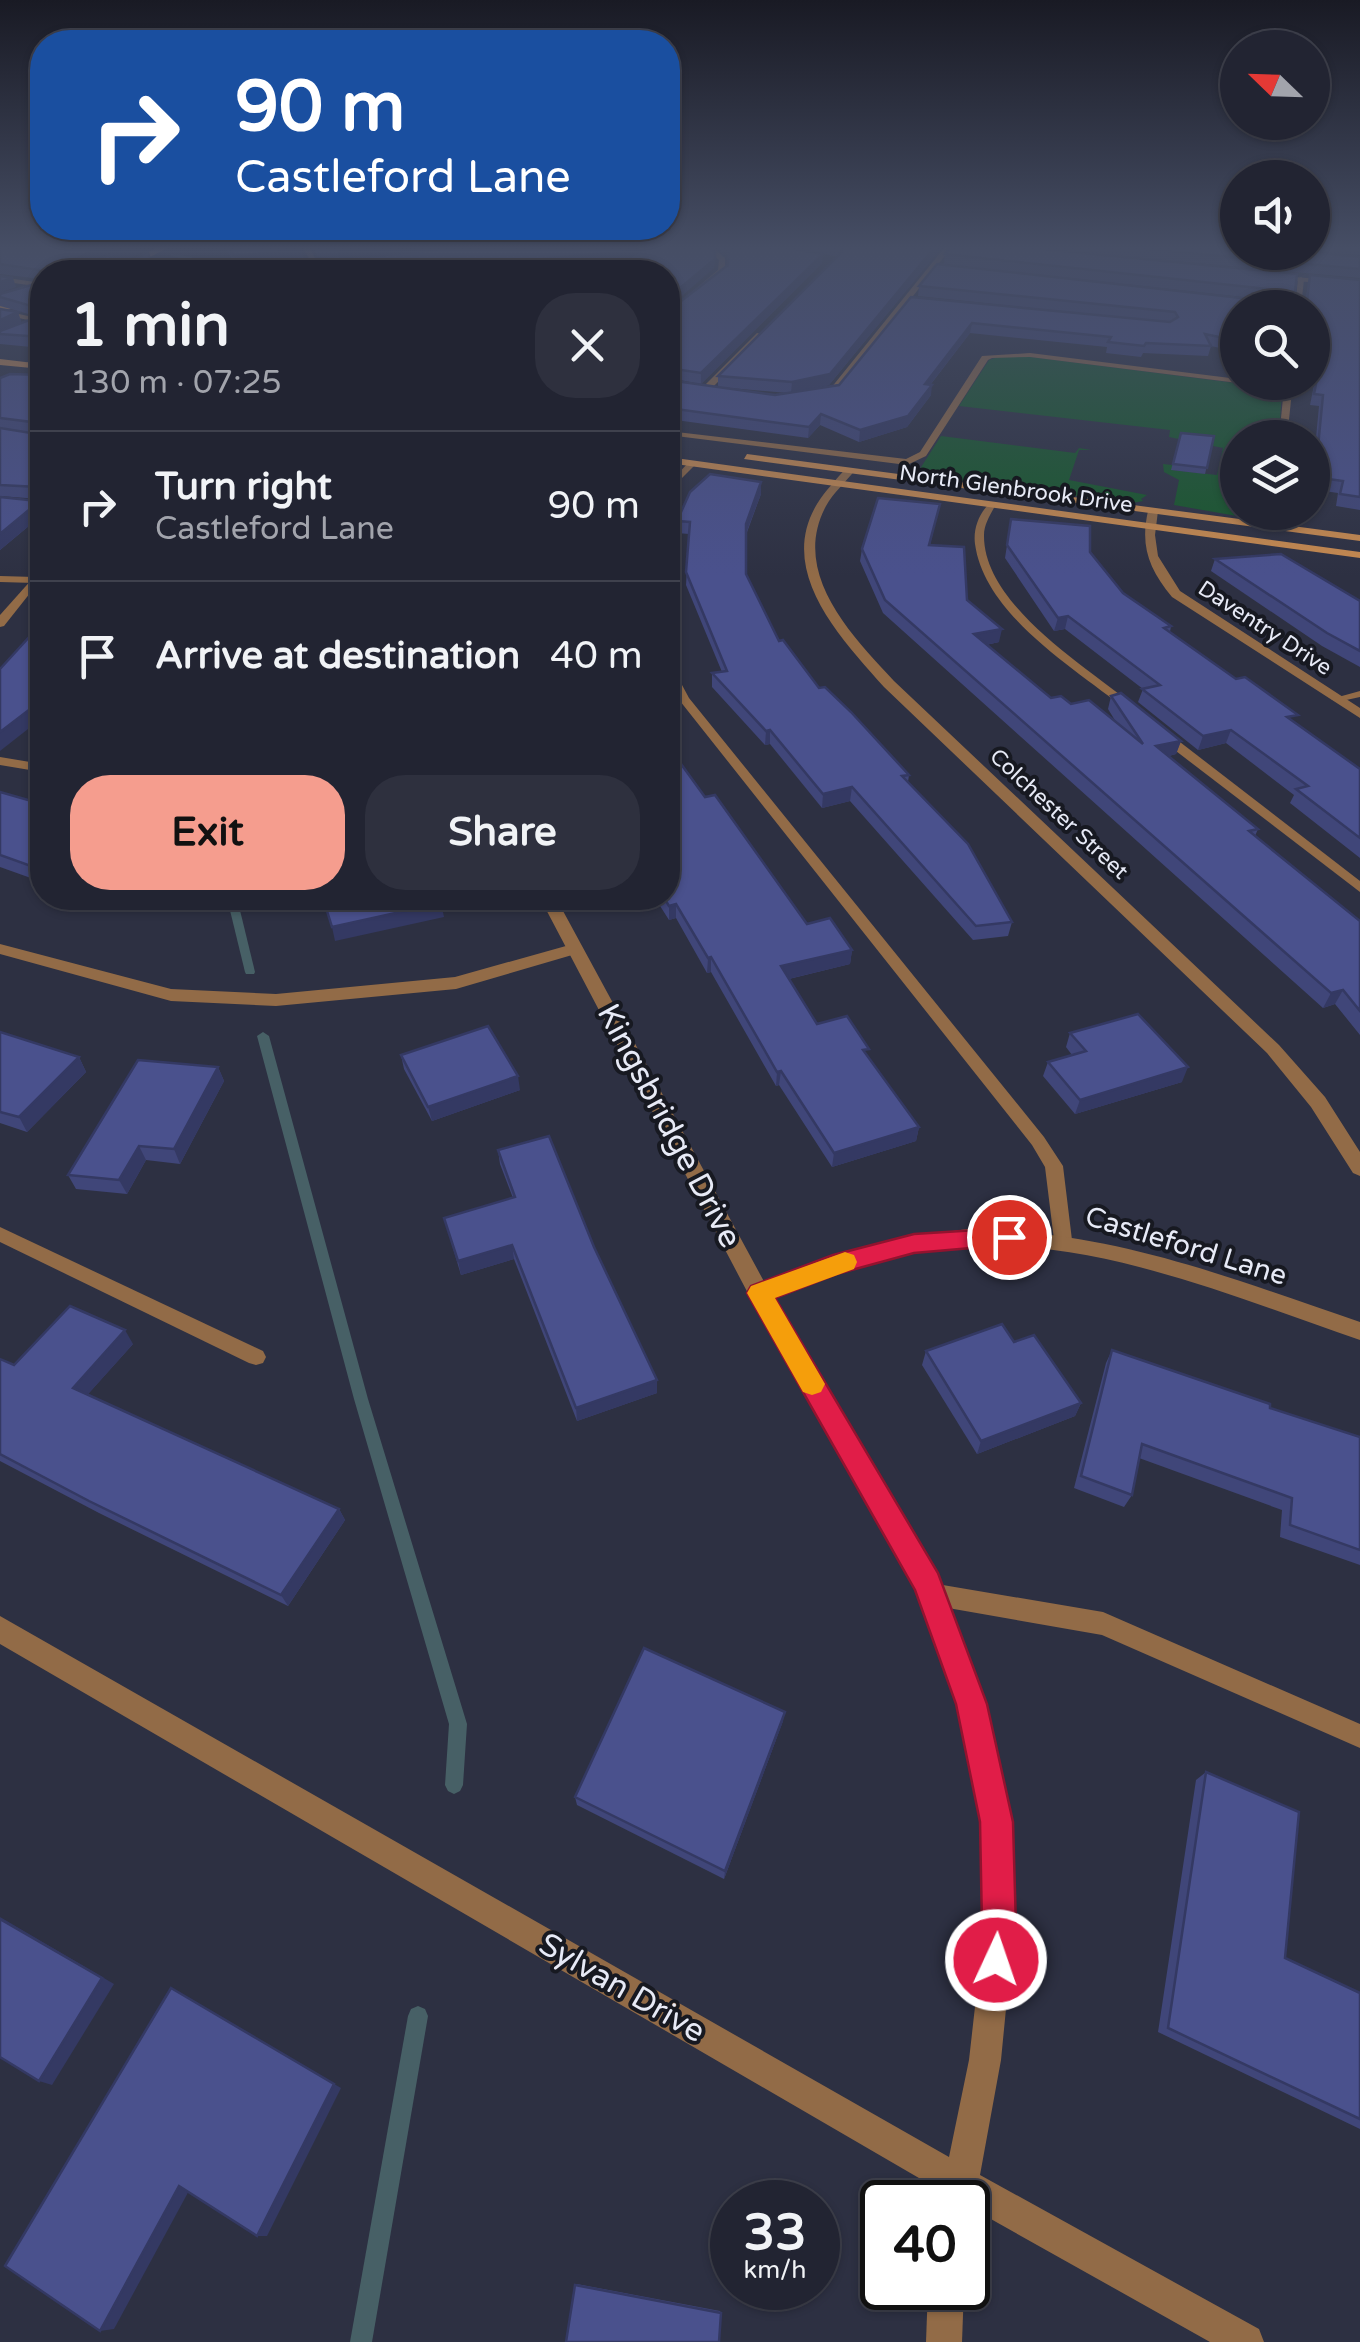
<!DOCTYPE html>
<meta charset="utf-8">
<style>
body{margin:0;font-family:"Varela Round",sans-serif;background:#2e303e;color:#f1f3f6;height:100vh;display:flex;flex-direction:column;font-size:38px;white-space:nowrap}
*{box-sizing:border-box;margin:0}
p{font-size:32px;color:#a2a4ac}
.icon{flex:none;width:55px;height:55px;fill:none;stroke:currentColor;stroke-width:2;stroke-linecap:round;stroke-linejoin:round}
.map{position:relative;flex:1;overflow:hidden}
.side{position:absolute;left:30px;top:260px;width:650px;height:650px;display:flex;flex-direction:column;background:#222432;border-radius:40px;box-shadow:0 2px 8px #0004,0 0 0 2px #3f414d}
.side>*{flex:none}
.hud{position:absolute;left:30px;top:30px;width:650px;height:210px;border-radius:40px;box-shadow:0 2px 8px #0004,0 0 0 2px #3f414d;background:#1a4fa0;color:#fff;overflow:hidden}
.needle{width:65px;rotate:293deg}
.buttons{position:absolute;left:1220px;top:30px;display:grid;gap:20px}
.buttons a{display:grid;place-items:center;width:110px;height:110px;border-radius:50%;background:#222432;box-shadow:0 2px 8px #0004,0 0 0 2px #3f414d;font-size:50px}
.speed{position:absolute;left:710px;top:2180px;display:flex;gap:20px;font-size:50px;font-weight:700;text-align:center}
.speed>*{display:grid;place-content:center;width:130px;height:130px;border-radius:50%;background:#222432;box-shadow:0 2px 8px #0004,0 0 0 2px #3f414d;line-height:1}
.speed small{font-size:25px;font-weight:400}
.speed .limit{border:5px solid #111;border-radius:15px;background:#fff;color:#111}
.pin{position:absolute;display:grid;place-items:center;width:85px;height:85px;color:#fff;margin:-42px;border:5px solid #fff;border-radius:50%;box-shadow:0 2px 10px #0007}
.me{position:absolute;width:110px;margin:-55px;rotate:3deg;stroke-linejoin:round;filter:drop-shadow(0 0 8px #0008)}
.turn{display:flex;align-items:center;gap:35px;height:210px;padding:0 40px;font-size:45px}
.turn .icon{width:130px;height:130px;stroke-width:2.5}
.turn b{display:block;font-size:70px;line-height:85px}
.round{display:grid;place-items:center;flex:none;width:105px;height:105px;border-radius:40px;background:#2e303e}
.overview{display:flex;align-items:center;justify-content:space-between;height:170px;padding:0 40px}
h1{font-size:60px;font-weight:800;line-height:75px}
.action{display:flex;gap:20px;margin-top:auto;padding:20px 40px}
.action a{flex:1;height:115px;border-radius:40px;background:#f59d8e;color:#111;font-size:40px;font-weight:800;line-height:115px;text-align:center}
.action a+a{background:#2e303e;color:#f1f3f6}
ul{padding:0;list-style:none}
li{display:flex;align-items:center;gap:30px;height:150px;padding:0 40px;border-top:2px solid #3f414d}
li div{flex:1}
li b{display:block;font-size:38px}
li em{font-style:normal}
.map>svg:first-child{display:block}
.green{fill:#17582b}
.lines{fill:none;stroke-linecap:round;stroke-linejoin:round}
.stream{fill:#476066;fill-rule:evenodd}
.service{fill:#926b47;fill-rule:evenodd}
.minor{fill:#926b47;fill-rule:evenodd}
.tertiary{fill:#926b47;fill-rule:evenodd}
.secondary{fill:#c88a4f;fill-rule:evenodd}
.primary{fill:#f2a253;fill-rule:evenodd}
.wall{fill:#404679;fill-rule:evenodd}
.shaded-wall{fill:#343963}
.building{fill:#4a518d;stroke:#343963;stroke-width:2.5}
.route{fill:#e11d48;stroke:#92132f;stroke-width:2.5}
.slow{fill:#f59e0b}
.labels{text-anchor:middle;dominant-baseline:central;stroke-width:8;stroke-linejoin:round;paint-order:stroke}
.far-street-label{font-size:22px;fill:#e7eaf6;stroke:#171921}
.street-label{font-size:28px;fill:#e7eaf6;stroke:#171921}
.near-street-label{font-size:32px;fill:#e7eaf6;stroke:#171921}
</style>
<div class="map">
<svg width="1360" height="2342" viewBox="0 0 1360 2342">
<rect width="100%" height="100%" fill="#2d3042"/>
<g class="green">
<polygon points="998,357 1031,357 1282,389 1279,437 1238,438 1237,512 1271,513 1258,514 1271,517 1254,519 1174,505 1179,480 1164,472 1163,464 1172,465 1172,470 1217,475 1223,448 1169,437 1170,430 959,406 989,360"/>
<polygon points="941,436 1075,453 1079,448 1091,450 1079,450 1069,480 1147,495 1141,499 1143,501 1132,503 916,475"/>
</g>
<g class="lines">
<g class="stream">
<polygon points="171,254 192,257 187,268 194,272 182,269 187,259 171,256"/>
<polygon points="227,898 237,898 255,972 254,974 246,974 245,972"/>
<polygon points="263,1032 269,1036 368,1399 467,1724 463,1785 460,1791 454,1794 448,1791 445,1785 449,1724 354,1399 257,1036"/>
<polygon points="418,2006 425,2009 428,2016 372,2342 350,2342 408,2016 411,2009"/>
</g>
<g class="service">
<polygon points="337,264 341,264 347,272 341,272"/>
<polygon points="625,264 623,267 543,272 546,270"/>
<polygon points="1301,277 1304,279 1301,308 1295,308 1298,279"/>
<polygon points="0,310 42,319 42,323 0,314"/>
<polygon points="757,333 764,335 709,391 703,391 703,387"/>
<polygon points="1030,353 1238,379 1238,382 1241,382 1238,383 1030,357 992,358 988,360 926,456 907,465 668,435 668,431 906,459 920,452 982,356"/>
<polygon points="42,356 42,360 26,367 22,365"/>
<polygon points="1248,382 1293,382 1287,438 1279,438 1284,388"/>
<polygon points="690,461 697,463 668,492 668,484"/>
<path d="M 990,503 L 995,506 C 990,515 984,525 984,535 C 983,605 1088,668 1136,707 L 1136,711 L 1128,711 C 1076,669 985,616 975,544 C 973,529 979,513 990,503 Z"/>
<polygon points="1271,512 1281,512 1278,529 1270,527"/>
<polygon points="0,576 35,577 40,580 35,583 0,582"/>
<polygon points="668,667 674,670 689,698 1044,1137 1063,1166 1072,1240 1069,1245 1057,1245 1054,1240 1045,1167 1032,1145 680,701 668,679"/>
<polygon points="1360,691 1360,697 1337,702 1331,699"/>
<polygon points="1159,732 1167,732 1360,881 1360,892 1159,738"/>
<polygon points="0,757 42,764 42,772 0,765"/>
<polygon points="0,1227 263,1351 266,1357 263,1363 256,1365 249,1363 0,1242"/>
<polygon points="931,1583 1103,1612 1360,1724 1360,1748 1102,1635 931,1605 923,1602 920,1594 923,1586"/>
</g>
<g class="minor">
<polygon points="303,248 310,248 316,261 376,262 313,265"/>
<polygon points="944,248 951,248 837,392 812,399 812,395 831,388"/>
<polygon points="1266,275 1360,282 1360,286 1269,279"/>
<polygon points="0,277 42,283 42,287 0,281"/>
<path d="M 846,468 L 855,470 C 846,482 833,493 826,506 C 790,573 852,636 894,681 L 1279,1045 L 1325,1097 L 1360,1152 L 1360,1176 L 1353,1173 L 1311,1107 L 1267,1053 L 884,687 C 842,639 776,572 817,504 C 825,491 836,480 846,468 Z"/>
<path d="M 1153,508 L 1158,511 L 1155,535 L 1158,556 L 1180,591 L 1360,708 L 1360,718 L 1172,597 C 1149,569 1140,546 1148,511 Z"/>
<polygon points="42,568 42,578 4,626 0,627 0,615"/>
<polygon points="0,944 171,989 276,994 455,977 573,944 581,949 579,953 456,989 276,1006 171,1001 0,954"/>
<path d="M 968,1229 C 1113,1231 1225,1276 1360,1322 L 1360,1340 C 1216,1291 1066,1224 911,1252 C 858,1262 809,1285 759,1302 L 751,1299 L 748,1293 L 751,1287 C 823,1260 892,1238 968,1229 Z"/>
</g>
<g class="tertiary">
<polygon points="705,248 713,248 725,258 725,271 668,318 668,312 718,270 719,260"/>
<polygon points="540,898 556,898 767,1287 936,1574 986,1704 1012,1822 1014,1927 1001,2060 980,2175 1259,2329 1264,2342 1210,2342 973,2209 968,2215 968,2202 941,2202 943,2192 0,1644 0,1616 949,2157 969,2060 984,1927 982,1822 958,1704 916,1589 751,1299"/>
<polygon points="928,2288 964,2288 962,2342 926,2342"/>
</g>
<g class="secondary">
<polygon points="0,359 42,364 42,369 0,365"/>
<polygon points="747,454 1360,535 1360,541 744,459"/>
<polygon points="668,457 1360,552 1360,558 668,463"/>
</g>
<g class="primary">
<polygon points="156,248 167,248 122,272 111,272"/>
<polygon points="42,294 42,300 0,312 0,306"/>
</g>
</g>
<g class="wall">
<polygon points="0,248 118,248 82,266 147,249 118,265 153,272 42,272 42,348 0,344 0,309 18,312 21,322 3,330 39,317 0,306 0,294 42,282 41,279 0,274"/>
<polygon points="213,248 301,248 303,258 236,265 226,250"/>
<polygon points="314,248 401,248 339,258 318,257"/>
<polygon points="413,248 711,248 715,252 714,268 624,260 495,272 352,272 348,268 347,259 416,252"/>
<polygon points="716,248 750,248 822,263 701,384 669,378 668,312 728,265 729,250 722,251"/>
<path d="M 798,248 L 941,248 L 829,385 L 802,391 L 839,385 L 911,297 L 1120,317 L 918,296 L 919,286 L 1288,302 L 944,264 L 945,254 L 1295,292 L 1292,301 L 1305,301 L 1310,275 L 1360,280 L 1360,510 L 1336,506 L 1338,493 L 1317,490 L 1320,470 L 1313,469 L 1319,406 L 1310,405 L 1321,350 L 1312,349 L 1312,308 L 1238,308 L 1238,352 L 1211,346 L 1208,356 L 1143,353 L 1141,357 L 1106,353 L 1107,347 L 970,333 L 931,384 L 931,395 L 907,427 L 859,442 L 820,425 L 808,438 L 668,419 L 668,380 L 718,387 L 718,376 L 838,257 ZM 719,387 L 788,393 L 775,395 Z"/>
<polygon points="1034,248 1238,248 1360,257 1360,278"/>
<polygon points="1312,248 1360,248 1360,255 1312,252"/>
<polygon points="42,360 42,515 0,550 0,497 37,501 39,499 0,496 0,378 41,375 37,363"/>
<polygon points="1181,433 1214,436 1205,474 1171,470"/>
<polygon points="761,482 761,494 746,535 746,574 779,641 819,688 909,775 908,782 1012,922 1008,936 973,940 850,801 822,808 770,744 765,745 712,687 712,673 722,672 686,585 689,534 677,533 677,521"/>
<polygon points="940,504 930,545 967,600 999,642 986,645 1051,698 1071,704 1116,722 1108,709 1111,696 1181,741 1176,754 1169,756 1258,829 1255,836 1360,921 1360,1035 1335,1004 1323,1008 883,613 860,561 862,549"/>
<polygon points="1011,519 1090,552 1123,593 1171,626 1170,632 1360,769 1360,858 1290,803 1294,795 1226,743 1198,750 1138,702 1143,689 1065,629 1054,631 1005,558"/>
<polygon points="1215,559 1360,601 1360,667 1322,646 1211,571"/>
<polygon points="0,792 42,804 42,882 0,867"/>
<polygon points="705,797 807,924 852,950 850,964 789,979 817,1024 868,1056 919,1127 916,1141 832,1167 779,1085 776,1086 711,972 707,973 676,918 669,920 655,898 668,898"/>
<polygon points="88,898 146,898 129,912"/>
<polygon points="0,1032 79,1057 86,1072 27,1132 0,1123"/>
<polygon points="1070,1033 1182,1082 1075,1114 1043,1076 1048,1062 1072,1055 1066,1047"/>
<polygon points="401,1055 520,1090 432,1121 404,1069"/>
<polygon points="218,1067 224,1081 180,1164 146,1160 127,1194 76,1189 68,1175"/>
<polygon points="498,1150 594,1247 657,1393 577,1421 514,1259 461,1275 444,1218 513,1198 500,1164"/>
<polygon points="1014,1342 1081,1403 1075,1416 977,1454 922,1365 926,1351"/>
<polygon points="133,1344 87,1395 339,1509 345,1520 288,1606 99,1513 0,1461 0,1359 14,1365"/>
<polygon points="1112,1350 1270,1408 1360,1437 1360,1565 1280,1537 1282,1510 1139,1458 1132,1495 1124,1507 1074,1488 1106,1363"/>
<polygon points="783,1721 724,1879 577,1805 575,1797"/>
<polygon points="1206,1772 1285,1958 1360,1993 1360,2129 1158,2032 1196,1780"/>
<polygon points="577,2284 720,2311 721,2313 575,2285"/>
</g>
<g class="shaded-wall">
<polygon points="97,248 118,248 75,270 69,262"/>
<polygon points="129,248 147,249 113,268 112,272 109,264 110,258"/>
<polygon points="401,248 401,253 339,258 338,249"/>
<polygon points="415,248 457,248 416,252"/>
<polygon points="934,248 941,248 829,385 791,393 792,382"/>
<polygon points="301,249 303,258 236,265 234,256"/>
<polygon points="642,250 642,259 495,272 391,272"/>
<polygon points="823,254 822,263 701,384 701,373"/>
<polygon points="715,259 714,268 668,308 668,298"/>
<polygon points="13,278 16,287 0,293 0,282"/>
<polygon points="18,312 21,322 0,332 0,320"/>
<polygon points="972,323 970,333 923,394 925,384"/>
<polygon points="932,385 931,395 907,427 859,442 860,430"/>
<polygon points="821,414 820,425 808,438 809,427"/>
<polygon points="761,482 761,494 745,536 746,524"/>
<polygon points="42,499 42,515 0,550 0,534"/>
<polygon points="1068,616 1065,629 1054,631 1058,618"/>
<polygon points="1002,629 999,642 972,648 974,634"/>
<polygon points="42,700 42,718 0,751 0,732"/>
<polygon points="770,730 770,744 765,745 766,731"/>
<polygon points="1231,730 1226,743 1198,750 1203,736"/>
<polygon points="1181,741 1176,754 1152,760 1156,746"/>
<polygon points="852,787 850,801 822,808 823,794"/>
<polygon points="123,898 146,898 129,912"/>
<polygon points="441,903 444,917 335,941 332,927"/>
<polygon points="676,904 676,918 669,920 669,906"/>
<polygon points="852,950 850,964 780,981 781,966"/>
<polygon points="711,957 711,972 707,973 708,958"/>
<polygon points="1343,990 1335,1004 1323,1008 1331,993"/>
<polygon points="79,1057 86,1072 27,1132 19,1117"/>
<polygon points="218,1067 224,1081 180,1164 174,1149"/>
<polygon points="1188,1067 1182,1082 1075,1114 1080,1100"/>
<polygon points="781,1071 779,1085 776,1086 777,1072"/>
<polygon points="518,1076 520,1090 432,1121 428,1107"/>
<polygon points="919,1127 916,1141 832,1167 834,1153"/>
<polygon points="139,1146 146,1160 127,1194 119,1180"/>
<polygon points="512,1245 514,1259 461,1275 458,1261"/>
<polygon points="125,1330 133,1344 82,1401 73,1388"/>
<polygon points="657,1380 657,1393 577,1421 576,1408"/>
<polygon points="1081,1403 1075,1416 977,1454 981,1441"/>
<polygon points="339,1509 345,1520 288,1606 281,1595"/>
<polygon points="785,1712 783,1721 724,1879 725,1871"/>
<polygon points="0,1917 114,1984 52,2085 39,2081"/>
<polygon points="171,1988 341,2088 267,2236 257,2236"/>
<polygon points="179,2186 191,2187 114,2329 100,2331"/>
</g>
<g class="building">
<polygon points="0,248 97,248 69,262 73,266 84,266 125,248 129,248 110,258 109,264 123,266 148,252 153,272 64,269 64,272 42,272 42,337 0,334 0,331 40,316 42,309 0,297 0,294 42,282 39,270 0,264"/>
<polygon points="229,248 301,248 301,249 234,256"/>
<polygon points="451,248 711,248 715,252 715,259 668,298 668,272 605,272 642,250 391,272 359,272 347,259"/>
<polygon points="788,248 823,254 701,373 668,368 668,311 728,265 729,249"/>
<polygon points="840,248 934,248 830,374 792,382 718,376 841,253 842,249"/>
<polygon points="949,248 1031,248 1297,274 1295,292 945,254"/>
<polygon points="1135,248 1238,248 1238,252 1312,252 1360,257 1360,269"/>
<polygon points="937,264 1276,302 1307,301 1310,275 1360,280 1360,497 1340,494 1343,481 1321,478 1324,458 1317,457 1323,395 1314,394 1325,340 1312,339 1312,308 1238,308 1238,341 1205,334 1211,346 1146,343 1144,346 1108,342 1111,337 972,323 925,384 932,385 908,416 860,430 821,414 809,427 668,408 668,380 775,395 839,385 911,297 1170,322 1178,317 1175,312 919,286"/>
<polygon points="0,276 13,278 0,282"/>
<polygon points="0,309 18,312 0,320"/>
<polygon points="42,360 42,499 0,534 0,497 37,501 41,497 38,487 0,485 0,428 37,434 42,431 39,423 0,418 0,378 10,374 41,375 42,366 37,363"/>
<polygon points="1181,433 1214,436 1207,468 1173,464"/>
<polygon points="710,474 761,482 746,524 746,574 779,641 783,640 819,688 825,687 851,712 909,775 902,776 968,844 1012,922 976,926 852,787 823,794 770,730 766,731 712,673 727,671 686,572 690,522 677,521 690,492"/>
<polygon points="878,498 940,504 929,545 964,547 967,600 1002,629 974,634 1051,698 1061,696 1071,704 1089,700 1143,744 1111,696 1121,693 1181,741 1156,746 1258,829 1249,831 1360,921 1360,1011 1343,990 1331,993 885,600 862,549"/>
<polygon points="1011,519 1090,526 1090,552 1123,593 1171,626 1164,628 1236,679 1245,677 1298,715 1287,717 1360,769 1360,838 1296,789 1308,786 1231,730 1203,736 1142,689 1160,685 1068,616 1058,618 1007,545"/>
<polygon points="1281,554 1360,601 1360,651 1327,633 1215,559"/>
<polygon points="42,623 42,700 0,732 0,669"/>
<polygon points="668,746 705,797 715,795 807,924 830,918 852,950 781,966 817,1024 847,1016 869,1049 863,1050 919,1127 834,1153 781,1071 777,1072 711,957 708,958 676,904 669,906 664,898 668,898"/>
<polygon points="0,792 42,804 42,870 0,855"/>
<polygon points="323,898 439,898 441,903 332,927"/>
<polygon points="1138,1014 1188,1067 1080,1100 1048,1062 1086,1051 1070,1033"/>
<polygon points="488,1026 518,1076 428,1107 401,1055"/>
<polygon points="0,1032 79,1057 19,1117 0,1112"/>
<polygon points="138,1060 218,1067 174,1149 139,1146 119,1180 68,1175"/>
<polygon points="549,1136 594,1247 657,1380 576,1408 512,1245 458,1261 444,1218 515,1197 498,1150"/>
<polygon points="70,1306 125,1330 73,1388 339,1509 281,1595 89,1501 0,1454 0,1359 14,1365"/>
<polygon points="1002,1324 1014,1342 1034,1335 1081,1403 981,1441 926,1351"/>
<polygon points="1112,1350 1270,1404 1270,1408 1360,1437 1360,1550 1290,1525 1292,1498 1142,1444 1132,1495 1081,1476"/>
<polygon points="644,1648 785,1712 725,1871 575,1797"/>
<polygon points="1206,1772 1299,1812 1285,1958 1360,1993 1360,2119 1168,2028"/>
<polygon points="0,1919 102,1978 39,2081 0,2057"/>
<polygon points="171,1988 334,2084 257,2236 179,2186 100,2331 5,2266"/>
<polygon points="575,2285 721,2313 719,2342 566,2342"/>
</g>
<linearGradient id="sky" x2="0" y2="1"><stop stop-color="#191a24"/><stop offset="0.43" stop-color="#464e65"/><stop offset="1" stop-color="#464e65" stop-opacity="0"/></linearGradient>
<rect width="1360" height="576" fill="url(#sky)"/>
<polygon class="route" points="1009,1228 1017,1231 1021,1237 1017,1244 914,1253 837,1274 775,1298 938,1573 987,1704 1013,1822 1016,1927 1008,1973 996,1978 983,1973 978,1960 982,1927 980,1822 956,1704 915,1590 747,1293 751,1286 833,1255 914,1234"/>
<polygon class="slow" points="845,1252 854,1255 857,1262 854,1269 775,1298 825,1384 821,1392 812,1395 803,1392 747,1293 751,1286"/>
<g class="labels">
<g class="far-street-label">
<text transform="translate(1016 489) rotate(8)">North Glenbrook Drive</text>
<text transform="translate(1265 628) rotate(33)">Daventry Drive</text>
<text transform="translate(1059 814) rotate(43)">Colchester Street</text>
</g>
<g class="street-label">
<text transform="translate(1186 1246) rotate(17)">Castleford Lane</text>
</g>
<g class="near-street-label">
<text transform="translate(669 1126) rotate(62)">Kingsbridge Drive</text>
<text transform="translate(622 1988) rotate(30)">Sylvan Drive</text>
</g>
</g>
</svg>
<div class="buttons">
<a><svg class="needle" viewBox="-14 -14 28 28"><path d="M0-13l5 13h-10z" fill="#e53935"/><path d="M0 13l5-13h-10z" fill="#a2a4ac"/></svg></a>
<a><svg class="icon" aria-label="sound" viewBox="0 0 24 24"><path d="M4 9h4l5-4v14l-5-4H4zM17 9q2 3 0 6"/></svg></a>
<a><svg class="icon" aria-label="search" viewBox="0 0 24 24"><circle cx="10" cy="10" r="6"/><path d="M15 15l6 6"/></svg></a>
<a><svg class="icon" aria-label="layers" viewBox="0 0 24 24"><path d="M12 4l9 5-9 5-9-5zM3 14l9 5 9-5"/></svg></a>
</div>
<div class="speed"><div>33<small>km/h</small></div><div class="limit">40</div></div>
<div class="pin" style="left:1009px;top:1237px;background:#d93025"><svg class="icon" aria-label="arrive" viewBox="0 0 24 24"><path d="M6 21V4h12l-3 4 3 4H6"/></svg></div>
<svg class="me" style="left:996px;top:1960px" viewBox="-20 -20 40 40"><circle r="17" fill="#e11d48" stroke="#fff" stroke-width="3"/><path d="M0-11L8 9 0 5-8 9z" fill="#fff"/></svg>
<div class="hud">
<div class="turn"><svg class="icon" aria-label="right" viewBox="0 0 24 24"><path d="M7 20v-9h11M14 6l5 5-5 5"/></svg><div><b>90 m</b>Castleford Lane</div></div>
</div>
<section class="side">
<div class="overview"><div><h1>1 min</h1><p>130 m · 07:25</p></div><a class="round"><svg class="icon" aria-label="close" viewBox="0 0 24 24"><path d="M6 6l12 12M18 6L6 18"/></svg></a></div>
<ul>
<li><svg class="icon" aria-label="right" viewBox="0 0 24 24"><path d="M7 20v-9h11M14 6l5 5-5 5"/></svg><div><b>Turn right</b><p>Castleford Lane</p></div><em>90 m</em></li>
<li><svg class="icon" aria-label="arrive" viewBox="0 0 24 24"><path d="M6 21V4h12l-3 4 3 4H6"/></svg><div><b>Arrive at destination</b></div><em>40 m</em></li>
</ul>
<div class="action"><a>Exit</a><a>Share</a></div>
</section>
</div>
